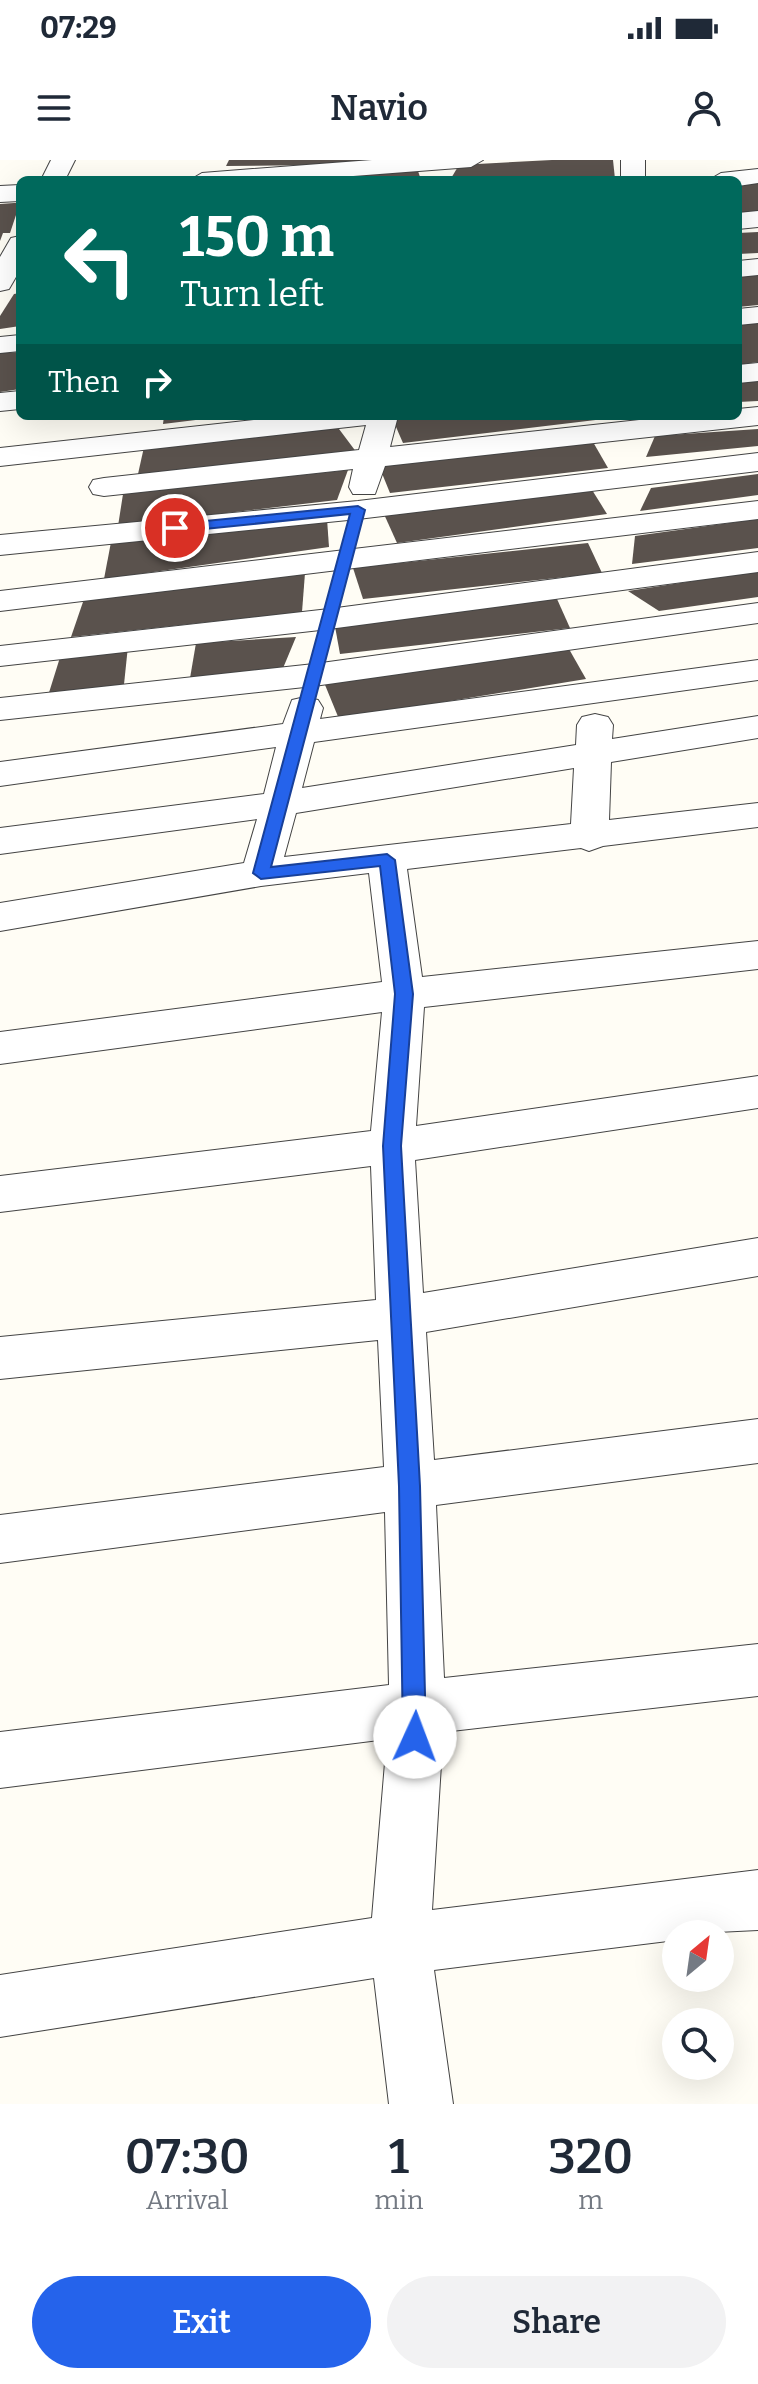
<!DOCTYPE html>
<style>
body{margin:0;font-family:Bitter,serif;background:#f2f2f3;color:#1f2937;height:100vh;display:flex;flex-direction:column;font-size:30px;white-space:nowrap}
*{box-sizing:border-box;margin:0}
p{font-size:26px;color:#747a83}
.icon{flex:none;width:44px;height:44px;fill:none;stroke:currentColor;stroke-width:2;stroke-linecap:round;stroke-linejoin:round}
.map{position:relative;height:1944px;overflow:hidden}
.panel{display:flex;flex-direction:column;background:#fff;flex:1}
.panel>*{flex:none}
.banner{position:absolute;left:16px;top:16px;width:726px;height:244px;border-radius:12px;box-shadow:0 8px 32px #0002;background:#00695c;color:#fff;overflow:hidden}
.needle{width:52px;rotate:29deg}
.tools{position:absolute;left:662px;top:1760px;display:grid;gap:16px}
.tools a{display:grid;place-items:center;width:72px;height:72px;border-radius:50%;background:#fff;box-shadow:0 8px 32px #0002;font-size:40px}
.pin{position:absolute;display:grid;place-items:center;width:68px;height:68px;color:#fff;margin:-34px;border:4px solid #fff;border-radius:50%;box-shadow:0 2px 8px #0007}
.me{position:absolute;width:88px;margin:-44px;rotate:2deg;stroke-linejoin:round;filter:drop-shadow(0 0 6px #0008)}
.turn{display:flex;align-items:center;gap:28px;height:168px;padding:0 32px;font-size:36px}
.turn .icon{width:104px;height:104px;stroke-width:2.5}
.turn b{display:block;font-size:56px;line-height:68px}
.then{display:flex;align-items:center;height:76px;padding:0 32px;background:#0003;gap:16px;font-size:30px}
.eta{display:flex;justify-content:space-evenly;align-items:center;height:136px;text-align:center}
.eta b{font-size:48px;font-weight:600;line-height:56px}
.button{display:flex;gap:16px;margin-top:auto;padding:16px 32px}
.button a{flex:1;height:92px;border-radius:48px;background:#2563eb;color:#fff;font-size:32px;font-weight:600;line-height:92px;text-align:center}
.button a+a{background:#f2f2f3;color:#1f2937}
.status{display:flex;justify-content:space-between;align-items:center;height:56px;padding:0 40px;background:#fff;direction:ltr}
.status svg{height:22px;fill:currentColor}
header{display:flex;justify-content:space-between;align-items:center;height:104px;padding:0 32px;background:#fff;font-size:36px;font-weight:600}
.map>svg:first-child{display:block}
.building{fill:#5a524d}
.lines{fill:none;stroke-linecap:round;stroke-linejoin:round}
.minor-casing{stroke:#444;stroke-width:2}
.minor{fill:#fff;fill-rule:evenodd}
.route{fill:#2563eb;stroke:#184099;stroke-width:2}
</style>
<div class="status"><b>07:29</b><svg viewBox="0 0 49 12"><path d="M0 12V9h3v3zM5 12V6h3v6zM10 12V3h3v9zM15 12V0h3v12zM26 1h20v11H26zM47 4h2v5h-2z"/></svg></div>
<header><svg class="icon" aria-label="menu" viewBox="0 0 24 24"><path d="M4 6h16M4 12h16M4 18h16"/></svg>Navio<svg class="icon" aria-label="person" viewBox="0 0 24 24"><circle cx="12" cy="8" r="4"/><path d="M4 21q1-7 8-7t8 7"/></svg></header>
<div class="map">
<svg width="758" height="1944" viewBox="0 0 758 1944">
<rect width="100%" height="100%" fill="#fffdf5"/>
<g class="building">
<polygon points="229,0 422,0 422,4 226,6"/>
<polygon points="552,0 613,0 615,19 450,20 459,5"/>
<polygon points="417,8 421,20 306,20 306,18"/>
<polygon points="758,22 758,53 738,55 738,24"/>
<polygon points="14,43 20,43 10,73 3,73 0,81 0,44"/>
<polygon points="758,72 758,93 738,94 738,73"/>
<polygon points="758,115 758,145 738,147 738,116"/>
<polygon points="20,133 20,166 0,169 0,156 14,134"/>
<polygon points="758,161 758,202 738,205 738,163"/>
<polygon points="20,192 20,229 0,232 0,193"/>
<polygon points="758,220 758,241 738,242 738,222"/>
<polygon points="164,256 212,256 212,258 163,264"/>
<polygon points="430,256 602,256 604,259 403,283 393,260"/>
<polygon points="336,265 357,293 138,314 144,287"/>
<polygon points="758,269 758,286 646,297 655,276"/>
<polygon points="593,282 608,308 390,333 379,306"/>
<polygon points="348,310 337,340 118,366 123,334"/>
<polygon points="758,314 758,335 640,351 651,328"/>
<polygon points="589,325 607,354 397,383 383,352"/>
<polygon points="327,359 329,387 104,419 111,382"/>
<polygon points="758,359 758,388 632,404 635,376"/>
<polygon points="588,383 602,413 363,439 353,408"/>
<polygon points="758,411 758,437 659,451 628,431"/>
<polygon points="305,413 302,452 71,477 84,439"/>
<polygon points="557,439 570,468 340,494 334,461"/>
<polygon points="296,477 281,513 189,524 196,483"/>
<polygon points="565,482 586,519 339,559 323,520"/>
<polygon points="128,486 123,534 47,539 62,491"/>
</g>
<g class="lines">
<defs>
<g id="minor">
<polygon points="51,0 75,0 65,20 41,20"/>
<polygon points="372,0 483,0 471,7 301,20 190,20 202,13"/>
<rect x="621" y="0" width="24" height="20"/>
<polygon points="758,9 758,23 738,26 738,20 709,20 721,13"/>
<polygon points="20,25 20,41 0,42 0,26"/>
<polygon points="758,51 758,67 738,69 738,53"/>
<polygon points="20,76 20,110 9,129 0,131 0,97 11,78"/>
<polygon points="758,99 758,115 738,117 738,101"/>
<polygon points="758,147 758,163 738,165 738,149"/>
<polygon points="20,175 20,191 0,193 0,177"/>
<polygon points="758,203 758,221 738,223 738,205"/>
<polygon points="20,231 20,249 0,251 0,233"/>
<polygon points="758,247 758,265 385,306 375,334 353,334 349,327 353,309 104,336 93,334 89,327 93,320 104,318 359,290 366,265 0,306 0,288 290,256 398,256 390,287 676,256 738,256 738,249"/>
<polygon points="758,293 758,311 358,359 0,395 0,375 358,341"/>
<polygon points="758,341 758,359 0,451 0,431"/>
<polygon points="758,392 758,412 329,469 0,506 0,486 329,449"/>
<polygon points="758,443 758,463 314,526 0,560 0,538 314,504"/>
<path d="M 758,500 L 758,520 L 314,582 L 302,628 L 576,585 L 577,565 L 582,557 L 595,554 L 608,557 L 613,565 L 612,579 L 758,556 L 758,578 L 611,602 L 609,660 L 758,643 L 758,667 L 603,686 L 589,691 L 581,688 L 407,709 L 422,817 L 758,781 L 758,809 L 424,847 L 416,966 L 758,916 L 758,948 L 415,1000 L 423,1133 L 758,1078 L 758,1116 L 426,1172 L 434,1300 L 758,1259 L 758,1303 L 436,1345 L 444,1518 L 758,1484 L 758,1536 L 443,1572 L 432,1750 L 758,1710 L 758,1770 L 676,1774 L 676,1780 L 434,1810 L 453,1944 L 389,1944 L 374,1818 L 0,1877 L 0,1815 L 372,1758 L 387,1579 L 0,1628 L 0,1572 L 389,1525 L 385,1352 L 0,1403 L 0,1355 L 384,1307 L 378,1180 L 0,1219 L 0,1177 L 376,1140 L 371,1006 L 0,1052 L 0,1016 L 371,971 L 382,852 L 0,904 L 0,872 L 382,822 L 369,713 L 261,726 L 0,771 L 0,743 L 244,703 L 257,659 L 0,694 L 0,668 L 264,634 L 276,587 L 0,626 L 0,602 L 283,564 L 292,540 L 305,537 L 318,540 L 323,548 L 320,559 ZM 574,608 L 571,664 L 284,697 L 296,653 Z"/>
</g>
</defs>
<use href="#minor" class="minor-casing"/>
<use href="#minor" class="minor"/>
</g>
<polygon class="route" points="358,346 365,350 271,707 387,694 395,700 413,834 401,986 420,1326 426,1577 423,1585 415,1589 406,1585 403,1577 399,1326 383,986 395,834 380,706 261,719 253,713 350,354 175,372 168,368 175,364"/>
</svg>
<div class="tools">
<a><svg class="needle" viewBox="-14 -14 28 28"><path d="M0-13l5 13h-10z" fill="#e53935"/><path d="M0 13l5-13h-10z" fill="#747a83"/></svg></a>
<a><svg class="icon" aria-label="search" viewBox="0 0 24 24"><circle cx="10" cy="10" r="6"/><path d="M15 15l6 6"/></svg></a>
</div>
<div class="pin" style="left:175px;top:368px;background:#d93025"><svg class="icon" aria-label="arrive" viewBox="0 0 24 24"><path d="M6 21V4h12l-3 4 3 4H6"/></svg></div>
<svg class="me" style="left:415px;top:1577px" viewBox="-20 -20 40 40"><circle r="19" fill="#fff"/><path d="M0-13L10 11 0 6-10 11z" fill="#2563eb"/></svg>
<div class="banner">
<div class="turn"><svg class="icon" aria-label="left" viewBox="0 0 24 24"><path d="M17 20v-9H6M10 6l-5 5 5 5"/></svg><div><b>150 m</b>Turn left</div></div>
<div class="then">Then<svg class="icon" aria-label="right" viewBox="0 0 24 24"><path d="M7 20v-9h11M14 6l5 5-5 5"/></svg></div>
</div>
</div>
<section class="panel">
<div class="eta">
<div><b>07:30</b><p>Arrival</p></div>
<div><b>1</b><p>min</p></div>
<div><b>320</b><p>m</p></div>
</div>
<div class="button"><a>Exit</a><a>Share</a></div>
</section>
